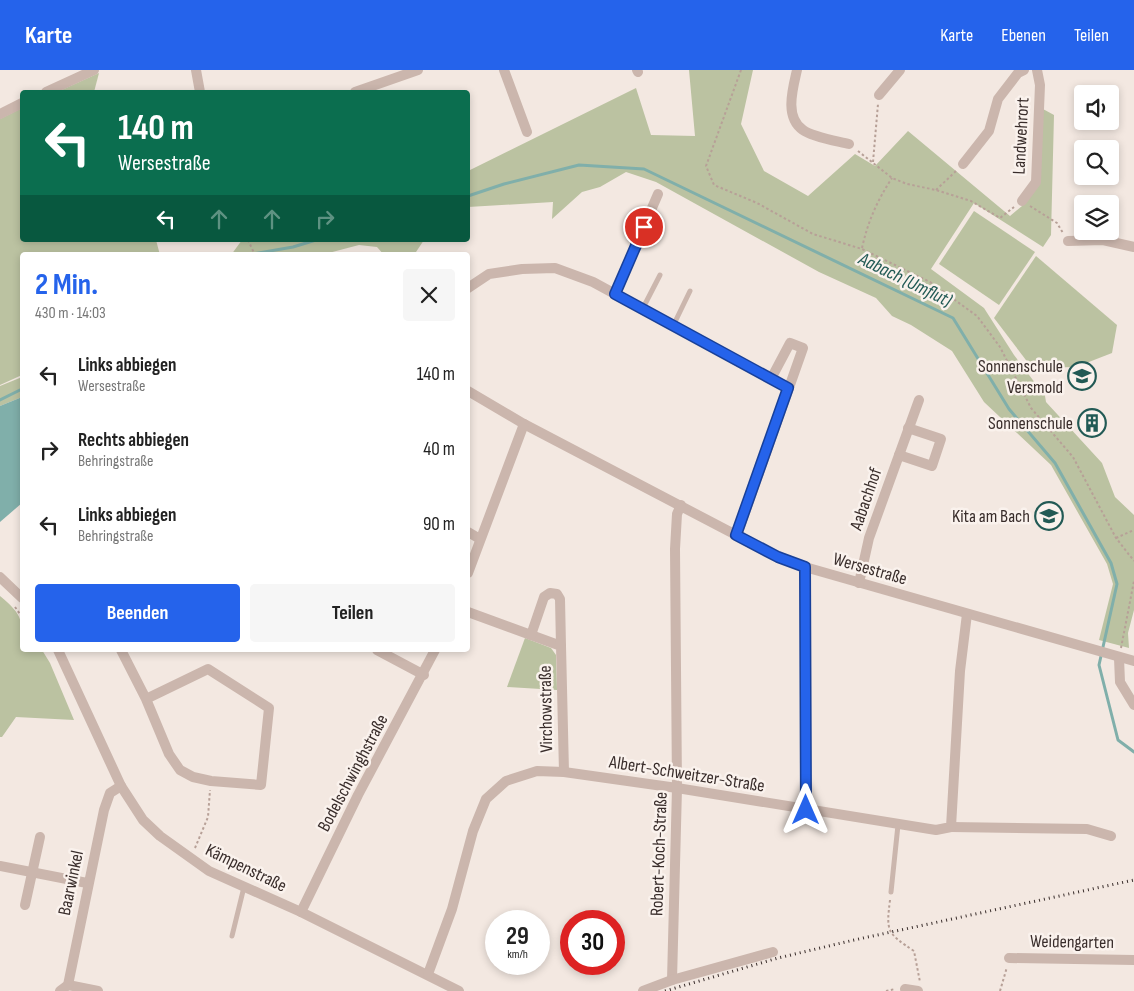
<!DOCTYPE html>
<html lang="de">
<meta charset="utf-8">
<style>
body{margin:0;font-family:"Sofia Sans Condensed",sans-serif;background:#f6f6f6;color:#222;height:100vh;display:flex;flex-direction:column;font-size:19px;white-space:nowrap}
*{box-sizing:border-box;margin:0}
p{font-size:16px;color:#767676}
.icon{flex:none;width:28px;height:28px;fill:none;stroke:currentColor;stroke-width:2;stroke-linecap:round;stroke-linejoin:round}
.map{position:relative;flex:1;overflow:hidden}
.sheet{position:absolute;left:20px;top:182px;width:450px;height:400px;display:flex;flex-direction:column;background:#fff;border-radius:5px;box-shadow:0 2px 8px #0003}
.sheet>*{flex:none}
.top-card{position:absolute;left:20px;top:20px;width:450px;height:152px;border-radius:5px;box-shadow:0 2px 8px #0003;background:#0b6e4f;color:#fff;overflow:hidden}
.controls{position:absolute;left:1074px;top:15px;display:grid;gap:10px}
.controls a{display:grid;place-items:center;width:45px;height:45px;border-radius:5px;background:#fff;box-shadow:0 2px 8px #0003;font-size:25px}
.speed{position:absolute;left:485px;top:840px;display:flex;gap:10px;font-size:25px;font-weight:700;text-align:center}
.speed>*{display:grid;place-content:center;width:65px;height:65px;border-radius:50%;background:#fff;box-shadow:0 2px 8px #0003;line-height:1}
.speed small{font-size:12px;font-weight:400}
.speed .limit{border:8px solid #d22;background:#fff;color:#111}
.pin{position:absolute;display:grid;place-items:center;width:42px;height:42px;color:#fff;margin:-21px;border:2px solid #fff;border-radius:50%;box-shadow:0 1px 5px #0007}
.me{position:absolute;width:55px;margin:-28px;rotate:0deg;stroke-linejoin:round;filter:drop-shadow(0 0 4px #0008)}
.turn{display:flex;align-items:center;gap:18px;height:105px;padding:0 15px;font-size:22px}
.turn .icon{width:65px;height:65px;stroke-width:2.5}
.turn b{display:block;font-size:35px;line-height:42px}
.lanes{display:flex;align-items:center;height:48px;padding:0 15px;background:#0003;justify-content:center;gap:25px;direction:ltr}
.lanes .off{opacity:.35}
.round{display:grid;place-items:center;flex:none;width:52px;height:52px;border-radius:5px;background:#f6f6f6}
.summary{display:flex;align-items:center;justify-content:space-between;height:85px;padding:0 15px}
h1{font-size:30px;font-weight:700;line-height:38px;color:#2563eb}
.primary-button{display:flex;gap:10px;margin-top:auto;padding:10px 15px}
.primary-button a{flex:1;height:58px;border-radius:5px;background:#2563eb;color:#fff;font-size:20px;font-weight:700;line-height:58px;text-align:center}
.primary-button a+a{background:#f6f6f6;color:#222}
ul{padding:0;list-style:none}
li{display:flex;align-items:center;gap:15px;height:75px;padding:0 15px}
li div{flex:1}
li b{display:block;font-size:19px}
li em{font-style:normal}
header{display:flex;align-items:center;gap:30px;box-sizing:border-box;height:70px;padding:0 25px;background:#2563eb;color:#fff}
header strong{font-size:24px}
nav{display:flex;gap:28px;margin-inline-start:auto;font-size:18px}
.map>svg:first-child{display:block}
.green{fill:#bbc2a1}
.water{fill:#80afaa}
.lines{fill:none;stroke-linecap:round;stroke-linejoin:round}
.stream{stroke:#80afaa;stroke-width:3}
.path{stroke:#b7a097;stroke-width:2;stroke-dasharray:2.5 2.5;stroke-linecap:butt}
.service{stroke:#cbb6ad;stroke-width:5}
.minor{stroke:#cbb6ad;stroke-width:10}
.rail{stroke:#392d2b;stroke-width:3;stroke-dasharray:1 4;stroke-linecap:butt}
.route-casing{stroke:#184099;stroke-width:12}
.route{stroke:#2563eb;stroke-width:9}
.labels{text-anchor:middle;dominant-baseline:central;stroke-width:5;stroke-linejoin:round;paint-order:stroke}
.street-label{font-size:18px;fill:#392d2b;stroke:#faf2ed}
.poi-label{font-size:18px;fill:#392d2b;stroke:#faf2ed;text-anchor:end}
.water-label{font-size:19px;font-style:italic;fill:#225a55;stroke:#faf2ed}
</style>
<header>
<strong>Karte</strong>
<nav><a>Karte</a><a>Ebenen</a><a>Teilen</a></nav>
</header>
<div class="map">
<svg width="1134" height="921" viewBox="0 0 1134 921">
<rect width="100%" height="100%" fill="#f3e8e1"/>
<g class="green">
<polygon points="689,0 753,0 741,54 764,101 808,126 855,84 875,96 908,61 1010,146 1022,136 1038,114 1043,39 1054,45 1051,165 1043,177 974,133 931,199 984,238 1014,285 1045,326 1046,332 1102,393 1115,427 1134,445 1134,540 1128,563 1129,578 1099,570 1113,514 1107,494 1051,395 984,332 952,281 911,255 892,246 876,228 819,202 656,112 626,102 600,117 582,122 552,149 553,132 468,137 468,101 636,18 651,65 695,66"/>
<polygon points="99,3 94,22 57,22"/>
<polygon points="22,38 22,170 156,170 160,185 22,185 22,305 0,315 0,49"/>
<polygon points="974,141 1035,182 999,235 939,194"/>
<polygon points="242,170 424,170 414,185 384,185 377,177 359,175 321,185 231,185"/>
<polygon points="1036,186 1117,255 1112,283 1076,297 1032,298 994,248"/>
<polygon points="22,307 22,327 0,336 0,316"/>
<path d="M 0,526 C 24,546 22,550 22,580 L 42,580 L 50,593 L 74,650 L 16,647 L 2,667 L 0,667 Z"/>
<polygon points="525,568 551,578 556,585 557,620 507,617"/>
</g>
<polygon class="water" points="22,327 22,433 0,452 0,336"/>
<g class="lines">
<g class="stream">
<polyline points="468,126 504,114 579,95 644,99 953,248 1009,339 1055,393 1111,493 1117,514 1099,595 1118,670 1134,682"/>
<polyline points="247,185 293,177 316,170"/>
<polyline points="0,330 22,319"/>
</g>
<g class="path">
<polyline points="741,0 706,96 714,115 757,133 813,164 862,179 930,212 977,246 1000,277 1031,338 1073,387 1116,468 1134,491"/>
<polyline points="858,81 892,108 907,114 936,120 971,131 1000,148 1014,137"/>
<polyline points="873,92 878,34"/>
<polyline points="936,120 956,101"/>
<polyline points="1030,136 1057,153 1063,163"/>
<polyline points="248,170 255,185"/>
<path d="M 862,178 C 868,151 877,131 892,108"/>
<polyline points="1116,468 1134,460"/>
<polyline points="15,537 22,547"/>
<polyline points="1121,578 1134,511"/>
<polyline points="195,778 208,747 210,720"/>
<path d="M 890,830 C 886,862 887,863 914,881 L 920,912"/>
<polyline points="886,921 895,919"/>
<polyline points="1000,921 1007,897"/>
</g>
<g class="service">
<polyline points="643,238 660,205"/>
<polyline points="674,254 690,221"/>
<polyline points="891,822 898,755"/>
<polyline points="232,866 244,817"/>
</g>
<g class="minor">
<polyline points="196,0 200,22"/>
<polyline points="504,0 527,62"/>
<polyline points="637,0 638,2"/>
<path d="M 797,0 C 793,18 784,47 803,60 C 812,67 837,71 849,74"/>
<polyline points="46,22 94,0"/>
<polyline points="355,22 418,0"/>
<polyline points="879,25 900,0"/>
<polyline points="0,44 22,33"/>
<polyline points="963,94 989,61 998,29 1018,3 1024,0"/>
<polyline points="1022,131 1036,112 1040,15 1037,0"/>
<polyline points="1068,171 1103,170 1134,177"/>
<polyline points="468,218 489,204 522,199 555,198 593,212 788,318"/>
<polyline points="615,224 658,124"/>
<polyline points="468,321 524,354 778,487 805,497 1134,591"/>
<polyline points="899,385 932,396 941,369 908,358"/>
<polyline points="468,462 480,469"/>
<polyline points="737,465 803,278 790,273 772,307"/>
<polyline points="805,497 806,740"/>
<polyline points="468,503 524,354"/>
<polyline points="0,507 22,528"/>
<polyline points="859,513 869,468 919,330"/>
<polyline points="468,542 561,576 564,702"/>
<polyline points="531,565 544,527 550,523 557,524 560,529 561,576"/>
<polyline points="58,580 121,716 143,750 160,766 209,801 301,842 459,921"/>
<polyline points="121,580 146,629 169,684 180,700 193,707 211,711 261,715 269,638 208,599 146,629"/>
<polyline points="377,580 424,605"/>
<polyline points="1119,588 1120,612 1134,635"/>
<polyline points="951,757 1087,759 1111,766"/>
<polyline points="0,796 87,813"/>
<polyline points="25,835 40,767"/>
<polyline points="301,842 358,725 435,580"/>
<polyline points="1009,888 1134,890"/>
<polyline points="428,904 452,839 473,761 486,729 506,711 537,701 564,702 677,718 936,760 951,757 960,601 967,544"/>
<polyline points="672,910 677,718 675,479 677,444 681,435"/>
<polyline points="68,915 98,921"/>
<polyline points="905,919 918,921"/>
<polyline points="60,921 68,915 104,740 110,723 121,716"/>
<polyline points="643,921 672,910 773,882"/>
</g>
<polyline class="rail" points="665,921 778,888 854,870 1134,810"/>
</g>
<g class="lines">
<defs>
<polyline id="route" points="644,157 615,224 788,318 736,465 778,487 805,497 806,740"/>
</defs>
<use href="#route" class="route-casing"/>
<use href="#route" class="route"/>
</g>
<defs>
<symbol id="school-ring" viewBox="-11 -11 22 22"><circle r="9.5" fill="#faf2ed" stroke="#225a55" stroke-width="1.5"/><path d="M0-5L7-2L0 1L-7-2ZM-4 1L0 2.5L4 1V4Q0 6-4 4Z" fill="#225a55"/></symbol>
<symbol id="building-ring" viewBox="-11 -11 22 22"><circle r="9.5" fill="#faf2ed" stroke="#225a55" stroke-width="1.5"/><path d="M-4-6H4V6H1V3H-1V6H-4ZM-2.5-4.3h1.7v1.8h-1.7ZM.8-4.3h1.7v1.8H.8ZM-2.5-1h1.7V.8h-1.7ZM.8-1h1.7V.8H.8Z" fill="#225a55"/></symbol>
</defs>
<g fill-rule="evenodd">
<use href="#school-ring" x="1066" y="290" width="32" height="32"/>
<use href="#building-ring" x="1076" y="337" width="32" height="32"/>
<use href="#school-ring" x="1033" y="430" width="32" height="32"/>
</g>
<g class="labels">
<g class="street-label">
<text transform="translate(1021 66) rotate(-87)">Landwehrort</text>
<text transform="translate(866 429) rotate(-71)">Aabachhof</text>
<text transform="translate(870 499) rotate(16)">Wersestraße</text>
<text transform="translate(546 639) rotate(-91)">Virchowstraße</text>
<text transform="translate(353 703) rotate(-62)">Bodelschwinghstraße</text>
<text transform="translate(687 704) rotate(9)">Albert-Schweitzer-Straße</text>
<text transform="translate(659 784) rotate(-88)">Robert-Koch-Straße</text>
<text transform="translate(246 798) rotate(26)">Kämpenstraße</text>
<text transform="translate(71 813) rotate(-78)">Baarwinkel</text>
<text transform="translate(1072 872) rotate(1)">Weidengarten</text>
</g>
<g class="poi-label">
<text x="1063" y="296">Sonnenschule<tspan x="1063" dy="21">Versmold</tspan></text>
<text x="1073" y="353">Sonnenschule</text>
<text x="1030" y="446">Kita am Bach</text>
</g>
<g class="water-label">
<text transform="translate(905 210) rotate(26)">Aabach (Umflut)</text>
</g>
</g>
</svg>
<div class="controls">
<a><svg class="icon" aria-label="sound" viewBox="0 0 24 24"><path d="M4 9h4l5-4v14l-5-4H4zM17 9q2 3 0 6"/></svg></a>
<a><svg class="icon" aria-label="search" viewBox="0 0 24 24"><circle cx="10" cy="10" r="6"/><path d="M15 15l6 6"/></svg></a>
<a><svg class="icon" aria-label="layers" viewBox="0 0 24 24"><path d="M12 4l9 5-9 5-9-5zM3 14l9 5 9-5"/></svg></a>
</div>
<div class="speed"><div>29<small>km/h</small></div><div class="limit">30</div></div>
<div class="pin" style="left:644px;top:157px;background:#d93025"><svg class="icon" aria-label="arrive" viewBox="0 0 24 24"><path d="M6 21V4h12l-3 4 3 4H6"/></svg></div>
<svg class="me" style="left:806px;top:740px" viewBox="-20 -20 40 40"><path d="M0-17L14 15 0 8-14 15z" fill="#2563eb" stroke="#fff" stroke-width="4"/></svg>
<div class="top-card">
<div class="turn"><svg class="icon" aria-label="left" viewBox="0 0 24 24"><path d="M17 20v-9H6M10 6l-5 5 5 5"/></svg><div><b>140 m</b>Wersestraße</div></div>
<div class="lanes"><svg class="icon" aria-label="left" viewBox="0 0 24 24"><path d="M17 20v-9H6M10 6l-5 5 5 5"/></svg><svg class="icon off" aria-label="ahead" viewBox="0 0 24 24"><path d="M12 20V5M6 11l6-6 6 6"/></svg><svg class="icon off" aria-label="ahead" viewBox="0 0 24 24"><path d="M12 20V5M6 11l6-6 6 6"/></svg><svg class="icon off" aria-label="right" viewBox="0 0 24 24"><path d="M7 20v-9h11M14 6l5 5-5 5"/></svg></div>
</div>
<section class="sheet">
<div class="summary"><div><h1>2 Min.</h1><p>430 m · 14:03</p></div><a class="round"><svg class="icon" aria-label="close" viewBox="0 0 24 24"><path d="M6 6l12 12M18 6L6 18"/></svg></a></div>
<ul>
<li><svg class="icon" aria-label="left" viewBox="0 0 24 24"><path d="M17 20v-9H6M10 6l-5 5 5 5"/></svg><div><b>Links abbiegen</b><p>Wersestraße</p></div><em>140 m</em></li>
<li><svg class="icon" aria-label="right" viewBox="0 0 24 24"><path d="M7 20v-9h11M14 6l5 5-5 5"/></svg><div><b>Rechts abbiegen</b><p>Behringstraße</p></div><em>40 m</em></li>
<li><svg class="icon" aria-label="left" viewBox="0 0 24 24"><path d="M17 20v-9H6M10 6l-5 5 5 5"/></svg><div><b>Links abbiegen</b><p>Behringstraße</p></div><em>90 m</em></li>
</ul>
<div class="primary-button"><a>Beenden</a><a>Teilen</a></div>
</section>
</div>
